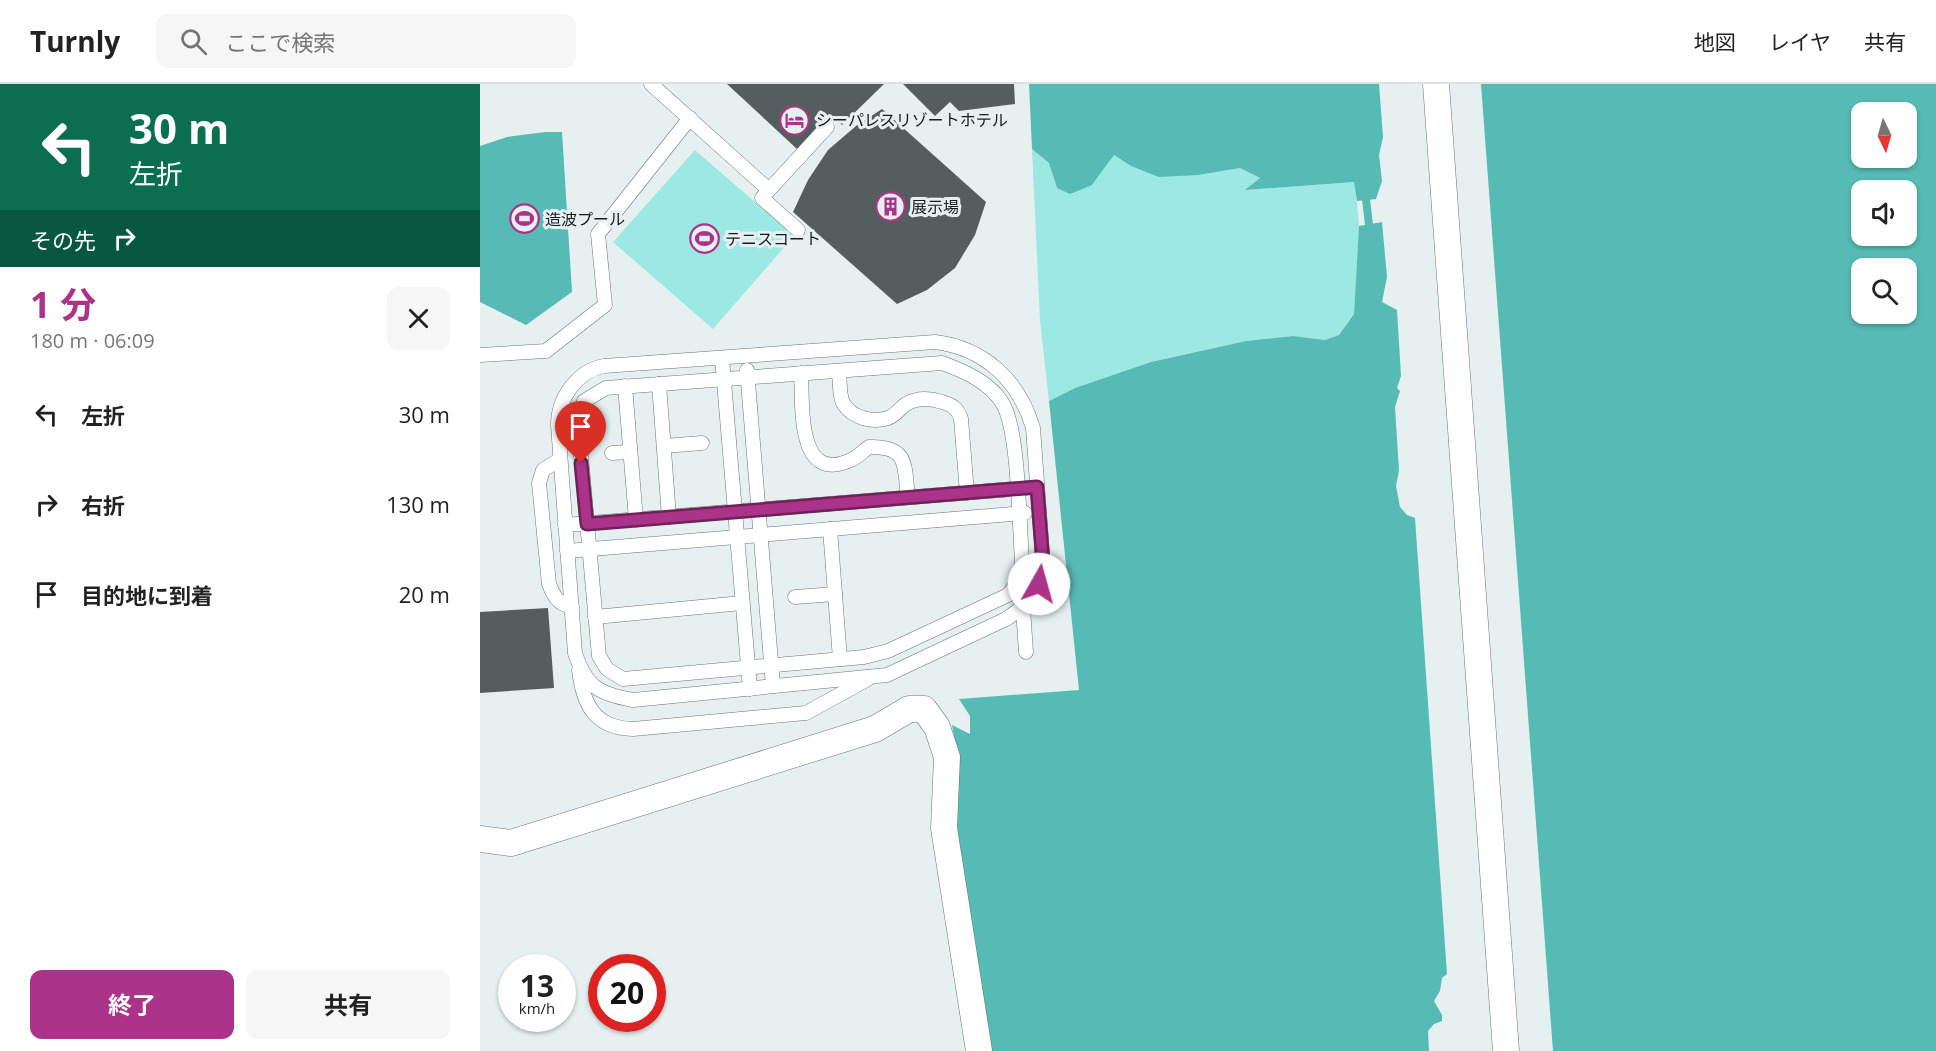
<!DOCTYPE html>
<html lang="ja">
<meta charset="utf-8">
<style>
body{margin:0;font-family:"Open Sans","Noto Sans JP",sans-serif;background:#f6f6f6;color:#222;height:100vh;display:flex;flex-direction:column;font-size:22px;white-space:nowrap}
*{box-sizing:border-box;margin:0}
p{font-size:20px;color:#767676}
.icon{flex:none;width:33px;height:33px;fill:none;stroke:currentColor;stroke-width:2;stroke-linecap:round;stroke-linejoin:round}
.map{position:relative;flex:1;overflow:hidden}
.panel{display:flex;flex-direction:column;background:#fff;width:480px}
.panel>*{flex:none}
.top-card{background:#0b6e4f;color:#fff;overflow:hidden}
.needle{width:39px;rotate:175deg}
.controls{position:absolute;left:1371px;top:18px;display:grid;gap:12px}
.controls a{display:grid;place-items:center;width:66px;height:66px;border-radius:12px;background:#fff;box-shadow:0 2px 4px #0004;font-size:30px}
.speed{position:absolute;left:18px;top:870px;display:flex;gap:12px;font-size:30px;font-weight:700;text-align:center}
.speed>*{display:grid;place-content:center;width:78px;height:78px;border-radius:50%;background:#fff;box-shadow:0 2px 4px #0004;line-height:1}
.speed small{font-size:15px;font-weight:400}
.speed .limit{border:9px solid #d22;background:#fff;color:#111}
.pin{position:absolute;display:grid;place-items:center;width:51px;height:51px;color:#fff;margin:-62px -26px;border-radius:50% 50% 50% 0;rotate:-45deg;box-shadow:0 0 6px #0007}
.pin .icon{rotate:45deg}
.me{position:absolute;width:66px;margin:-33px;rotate:7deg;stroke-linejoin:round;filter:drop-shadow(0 0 4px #0008)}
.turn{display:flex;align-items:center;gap:21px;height:126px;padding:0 30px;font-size:27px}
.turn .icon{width:78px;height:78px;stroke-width:2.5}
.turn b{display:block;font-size:42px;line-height:51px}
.then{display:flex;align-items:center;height:57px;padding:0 30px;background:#0003;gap:12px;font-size:22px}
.round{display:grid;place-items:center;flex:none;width:63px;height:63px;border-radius:12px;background:#f6f6f6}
.head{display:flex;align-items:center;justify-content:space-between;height:102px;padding:0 30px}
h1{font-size:36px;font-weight:700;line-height:45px;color:#ab348a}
.action{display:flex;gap:12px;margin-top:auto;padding:12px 30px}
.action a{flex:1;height:69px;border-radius:12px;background:#ab348a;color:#fff;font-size:24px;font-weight:700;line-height:69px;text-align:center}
.action a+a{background:#f6f6f6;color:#222}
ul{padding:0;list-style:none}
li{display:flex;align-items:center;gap:18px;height:90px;padding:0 30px}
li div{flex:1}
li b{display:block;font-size:22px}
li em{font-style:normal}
header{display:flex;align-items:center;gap:36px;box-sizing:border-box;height:84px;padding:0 30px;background:#fff;border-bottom:2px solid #e0e0e0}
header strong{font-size:28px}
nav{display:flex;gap:33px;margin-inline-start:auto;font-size:21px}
.search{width:420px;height:54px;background:#f6f6f6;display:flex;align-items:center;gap:15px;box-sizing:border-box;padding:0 21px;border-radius:12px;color:#767676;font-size:22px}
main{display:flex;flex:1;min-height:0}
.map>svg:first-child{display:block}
.green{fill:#9ce8e3}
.water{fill:#56bab5;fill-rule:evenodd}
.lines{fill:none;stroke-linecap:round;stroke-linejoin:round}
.stream{stroke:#56bab5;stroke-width:8}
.building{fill:#555e5e}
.lane-casing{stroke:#6a7473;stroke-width:15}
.street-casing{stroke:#6a7473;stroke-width:27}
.lane{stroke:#fff;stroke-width:14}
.street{stroke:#fff;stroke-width:26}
.route-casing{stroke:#6f225a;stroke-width:15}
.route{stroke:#ab348a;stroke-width:10}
.labels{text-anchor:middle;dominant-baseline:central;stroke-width:6;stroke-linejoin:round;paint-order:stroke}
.poi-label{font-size:16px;fill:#181b1b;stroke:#e6f0f0;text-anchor:start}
</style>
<header>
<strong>Turnly</strong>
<div class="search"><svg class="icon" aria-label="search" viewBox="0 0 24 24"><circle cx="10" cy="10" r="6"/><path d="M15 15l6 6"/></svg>ここで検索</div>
<nav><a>地図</a><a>レイヤ</a><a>共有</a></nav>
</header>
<main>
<section class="panel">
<div class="top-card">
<div class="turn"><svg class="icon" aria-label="left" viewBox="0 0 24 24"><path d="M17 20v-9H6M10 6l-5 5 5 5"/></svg><div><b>30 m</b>左折</div></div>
<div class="then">その先<svg class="icon" aria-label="right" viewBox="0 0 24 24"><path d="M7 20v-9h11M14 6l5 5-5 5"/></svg></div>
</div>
<div class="head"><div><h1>1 分</h1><p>180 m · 06:09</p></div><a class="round"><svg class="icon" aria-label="close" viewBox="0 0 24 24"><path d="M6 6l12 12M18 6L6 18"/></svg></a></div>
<ul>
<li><svg class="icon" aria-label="left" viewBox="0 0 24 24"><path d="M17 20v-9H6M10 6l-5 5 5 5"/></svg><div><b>左折</b></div><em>30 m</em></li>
<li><svg class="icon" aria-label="right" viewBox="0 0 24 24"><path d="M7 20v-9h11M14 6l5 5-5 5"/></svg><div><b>右折</b></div><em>130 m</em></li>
<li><svg class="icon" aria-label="arrive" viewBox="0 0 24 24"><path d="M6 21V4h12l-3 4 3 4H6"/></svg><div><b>目的地に到着</b></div><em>20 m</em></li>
</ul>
<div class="action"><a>終了</a><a>共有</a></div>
</section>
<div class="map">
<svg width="1456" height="967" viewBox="0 0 1456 967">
<rect width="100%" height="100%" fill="#e6f0f0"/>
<g class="green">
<polygon points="552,65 569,79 577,104 612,101 634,71 651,82 718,91 760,84 780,94 766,106 875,98 879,142 874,230 859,251 845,256 813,252 766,257 671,278 595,304 569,317 560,237"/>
<polygon points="215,66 314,152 233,245 133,158"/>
</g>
<g class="water">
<polygon points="549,0 899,0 903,53 899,71 902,97 896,115 877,117 874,98 765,106 780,94 760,84 718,91 679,93 651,82 634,71 612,101 590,110 577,104 569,79 552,65"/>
<path d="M 1001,0 L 1456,0 L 1456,967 L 1073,967 ZM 1382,28 L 1426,28 L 1426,74 L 1382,74 ZM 1382,106 L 1426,106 L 1426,152 L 1382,152 ZM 1426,184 L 1426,230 L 1382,230 L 1382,184 Z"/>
<polygon points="65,48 82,48 92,208 46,241 0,218 0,62 27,53"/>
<polygon points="902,138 907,193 902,218 917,226 921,292 917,304 920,307 915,323 919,387 916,402 920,423 927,431 935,434 967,890 962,894 960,907 954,917 962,931 962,937 954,940 948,947 949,967 510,967 473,734 477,668 472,641 490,650 490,632 479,615 599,606 569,317 595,304 671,278 766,257 813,252 845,256 859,251 874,230 879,142"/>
</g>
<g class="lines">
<polyline class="stream" points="885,106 890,150"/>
</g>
<g class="building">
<polygon points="247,0 404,0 362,41 349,30 317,65"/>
<polygon points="423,0 534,0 535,20 479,27 470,18 455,32"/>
<polygon points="402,25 506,118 495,151 475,184 447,206 417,220 313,128 328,96 348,66 376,42"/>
<polygon points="68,524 74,604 0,609 0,528"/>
</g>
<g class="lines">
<defs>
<g id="lane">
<polyline points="171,0 289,106 282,114 318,146"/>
<polyline points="289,106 347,43"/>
<path d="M 455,258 C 504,264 539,296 553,344 L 563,479 C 558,508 551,519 526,535 L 407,591 L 153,616 C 119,610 106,603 95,569 L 78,341 C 78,314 97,287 124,282 Z"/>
<polyline points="0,271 66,267 125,221 118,150 210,34"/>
<polyline points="242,274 270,605"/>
<path d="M 462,279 C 484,287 510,298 523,320 C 539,348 539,439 542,476 L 540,496 L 528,511 L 408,567 L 384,573 L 143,595 L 127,585 L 119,572 L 98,338 L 104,317 L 126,304 Z"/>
<polyline points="267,286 293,602"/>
<path d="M 359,287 C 360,296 359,311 363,319 C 372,334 392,339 408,334 C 416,331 420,324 426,320 C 437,314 450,314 462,318 C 473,321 478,325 481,335 L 487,409"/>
<path d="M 321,289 C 323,321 316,401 371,376 C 378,373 383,367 389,363 C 429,362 424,381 428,413"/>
<polyline points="179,300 189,433"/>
<polyline points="145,302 156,436"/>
<polyline points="184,362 222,359"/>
<polyline points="132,369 150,368"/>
<path d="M 79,376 L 63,386 L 59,399 L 69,500 C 74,513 78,520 92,523"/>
<polyline points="85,441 546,404"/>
<polyline points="350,445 360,575"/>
<polyline points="87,467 545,429"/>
<polyline points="315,513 355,510"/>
<polyline points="543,524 546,568"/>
<polyline points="115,533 262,519"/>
<path d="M 99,586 C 103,620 114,644 153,645 L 326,629 L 388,595"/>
</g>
<g id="street">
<polyline points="956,0 1026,967"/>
<polyline points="0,755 31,759 395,645 429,625 444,625 457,643 467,673 464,744 499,967"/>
</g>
</defs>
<use href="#lane" class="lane-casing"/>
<use href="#street" class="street-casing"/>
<use href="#lane" class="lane"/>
<use href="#street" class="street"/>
</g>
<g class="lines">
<defs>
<polyline id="route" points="101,379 107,440 557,403 563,479 559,500"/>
</defs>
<use href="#route" class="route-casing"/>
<use href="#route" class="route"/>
</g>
<defs>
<symbol id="hotel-ring" viewBox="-11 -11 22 22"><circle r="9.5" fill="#e6f0f0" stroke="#ab348a" stroke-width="1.5"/><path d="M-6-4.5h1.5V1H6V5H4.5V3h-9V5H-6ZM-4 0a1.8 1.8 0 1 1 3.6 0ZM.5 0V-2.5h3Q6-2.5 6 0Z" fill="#ab348a"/></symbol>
<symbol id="building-ring" viewBox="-11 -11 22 22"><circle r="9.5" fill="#e6f0f0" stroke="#ab348a" stroke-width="1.5"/><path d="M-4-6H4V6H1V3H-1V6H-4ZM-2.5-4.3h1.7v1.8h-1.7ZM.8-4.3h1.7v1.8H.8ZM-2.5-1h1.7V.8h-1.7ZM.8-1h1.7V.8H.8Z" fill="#ab348a"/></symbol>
<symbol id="stadium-ring" viewBox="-11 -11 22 22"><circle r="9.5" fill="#e6f0f0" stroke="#ab348a" stroke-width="1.5"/><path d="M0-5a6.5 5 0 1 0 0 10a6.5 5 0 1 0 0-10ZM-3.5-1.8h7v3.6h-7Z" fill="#ab348a"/></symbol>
</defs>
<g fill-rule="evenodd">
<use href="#hotel-ring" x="298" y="20" width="33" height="33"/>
<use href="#building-ring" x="394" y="106" width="33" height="33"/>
<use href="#stadium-ring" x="28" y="118" width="33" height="33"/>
<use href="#stadium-ring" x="208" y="138" width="33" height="33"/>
</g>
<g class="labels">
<g class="poi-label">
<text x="336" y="36">シーパレスリゾートホテル</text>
<text x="431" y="123">展示場</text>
<text x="65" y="135">造波プール</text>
<text x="245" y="155">テニスコート</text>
</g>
</g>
</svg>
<div class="controls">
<a><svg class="needle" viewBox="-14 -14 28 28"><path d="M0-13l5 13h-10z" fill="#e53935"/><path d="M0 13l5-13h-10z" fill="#767676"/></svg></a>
<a><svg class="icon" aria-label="sound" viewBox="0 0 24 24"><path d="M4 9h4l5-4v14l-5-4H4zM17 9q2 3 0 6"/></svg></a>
<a><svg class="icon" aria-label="search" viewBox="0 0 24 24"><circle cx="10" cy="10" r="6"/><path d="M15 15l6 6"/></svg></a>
</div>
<div class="speed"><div>13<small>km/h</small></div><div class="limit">20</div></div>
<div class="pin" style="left:101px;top:379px;background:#d93025"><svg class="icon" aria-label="arrive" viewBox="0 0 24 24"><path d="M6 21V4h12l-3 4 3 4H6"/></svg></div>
<svg class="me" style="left:559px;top:500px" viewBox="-20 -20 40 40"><circle r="19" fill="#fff"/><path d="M0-13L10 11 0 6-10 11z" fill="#ab348a"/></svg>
</div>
</main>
